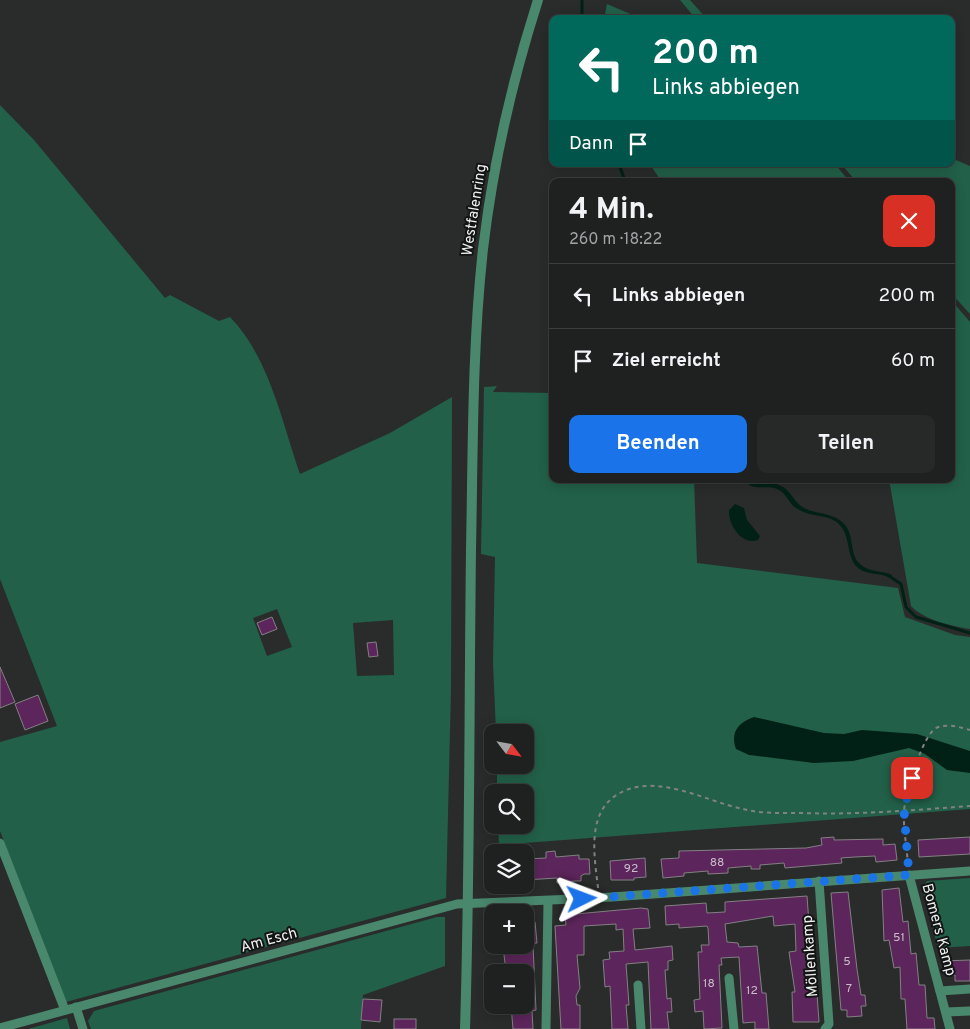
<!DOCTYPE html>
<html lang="de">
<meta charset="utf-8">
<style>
body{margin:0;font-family:Overpass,sans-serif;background:#272929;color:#f1f3f6;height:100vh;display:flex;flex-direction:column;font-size:19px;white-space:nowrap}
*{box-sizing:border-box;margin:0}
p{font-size:16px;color:#a1a3a5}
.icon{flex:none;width:28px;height:28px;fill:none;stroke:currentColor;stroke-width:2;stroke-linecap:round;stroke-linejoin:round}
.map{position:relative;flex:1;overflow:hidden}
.drawer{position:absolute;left:549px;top:178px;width:406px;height:305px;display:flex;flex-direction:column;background:#1f2120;border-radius:10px;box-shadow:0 2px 12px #0003,0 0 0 1px #3c3e3e}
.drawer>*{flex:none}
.guide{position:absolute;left:549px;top:15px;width:406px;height:152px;border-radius:10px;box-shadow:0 2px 12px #0003,0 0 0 1px #3c3e3e;background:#00695c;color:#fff;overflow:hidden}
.needle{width:32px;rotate:121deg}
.fabs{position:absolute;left:484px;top:724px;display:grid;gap:10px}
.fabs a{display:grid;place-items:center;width:50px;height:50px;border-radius:10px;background:#1f2120;box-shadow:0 2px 12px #0003,0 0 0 1px #3c3e3e;font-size:25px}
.pin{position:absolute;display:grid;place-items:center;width:42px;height:42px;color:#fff;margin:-21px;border-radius:10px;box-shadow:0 2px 8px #0006}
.me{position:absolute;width:55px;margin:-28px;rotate:87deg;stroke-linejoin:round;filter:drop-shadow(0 0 4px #0008)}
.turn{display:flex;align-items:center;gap:18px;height:105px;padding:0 20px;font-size:22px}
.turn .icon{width:65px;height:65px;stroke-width:2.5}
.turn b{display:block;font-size:35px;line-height:42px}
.then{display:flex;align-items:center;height:48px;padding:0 20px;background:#0003;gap:10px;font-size:19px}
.round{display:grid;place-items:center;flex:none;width:52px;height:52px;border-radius:10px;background:#272929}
.summary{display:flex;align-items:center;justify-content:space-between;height:85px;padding:0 20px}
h1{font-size:30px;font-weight:700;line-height:38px}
.button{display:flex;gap:10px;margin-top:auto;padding:10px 20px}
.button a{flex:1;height:58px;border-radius:10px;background:#1a73e8;color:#fff;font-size:20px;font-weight:700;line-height:58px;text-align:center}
.button a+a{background:#272929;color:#f1f3f6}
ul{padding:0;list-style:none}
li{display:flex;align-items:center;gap:15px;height:65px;padding:0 20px;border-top:1px solid #3c3e3e}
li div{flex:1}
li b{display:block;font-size:19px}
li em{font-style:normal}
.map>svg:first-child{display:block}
.green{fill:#226049;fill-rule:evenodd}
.water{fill:#022116}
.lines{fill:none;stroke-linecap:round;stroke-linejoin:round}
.stream{stroke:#022116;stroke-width:3}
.building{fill:#5c255b;stroke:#838083}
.path{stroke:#818382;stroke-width:2;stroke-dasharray:4 4;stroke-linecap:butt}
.minor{stroke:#4a886e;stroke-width:9}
.tertiary{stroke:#4a886e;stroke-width:10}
.route{stroke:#1a73e8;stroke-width:9;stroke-dasharray:0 16.2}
.labels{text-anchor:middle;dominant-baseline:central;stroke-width:4;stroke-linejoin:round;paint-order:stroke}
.number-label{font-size:12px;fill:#cabecb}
.street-label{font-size:15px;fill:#eff1f0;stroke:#131414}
</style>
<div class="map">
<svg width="970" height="1029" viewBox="0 0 970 1029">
<rect width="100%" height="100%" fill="#292c2b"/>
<g class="green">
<polygon points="680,0 690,0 707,19 696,19"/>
<polygon points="607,4 642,19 604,19"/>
<path d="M 0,105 L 34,140 L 165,298 L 170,295 L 219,321 L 230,317 C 269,357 282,422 300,474 L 390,433 L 452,397 L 451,689 L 446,898 L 66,1002 L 0,831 L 0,742 L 57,726 L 0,579 ZM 277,609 L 292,647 L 267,656 L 253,618 ZM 393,620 L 394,675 L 357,676 L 353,623 Z"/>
<polygon points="951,158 970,166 970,314 951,293 951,181 856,181 841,164 951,164"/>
<polygon points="650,164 835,164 849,181 661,181"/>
<path d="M 951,300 L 970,322 L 970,629 C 952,626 924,620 911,606 L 889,479 L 951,479 Z"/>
<polygon points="497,386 493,392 552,393 552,479 694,479 697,563 898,588 905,617 955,635 970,637 970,809 499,845 498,825 525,825 525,792 497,792 497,765 525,765 525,732 496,732 493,663 495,557 481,554 484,387"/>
<polygon points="970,878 970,946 938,948 922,888 927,881"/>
<polygon points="437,917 445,917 445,966 363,995 361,1029 91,1029 88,1021 94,1011"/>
<polygon points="67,1018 70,1029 28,1029"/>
</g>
<g class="water">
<path d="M 742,479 C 749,479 753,483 760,483 C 767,484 773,482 779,485 C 791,489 793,502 804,508 C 818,515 834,512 845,525 C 855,537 849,554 860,564 C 869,573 882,570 892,575 L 890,578 C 880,572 868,576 858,568 C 844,555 853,533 835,521 C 823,514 808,517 796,508 C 788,503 787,493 777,489 C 764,484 755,493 742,479 Z"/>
<path d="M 735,504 L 744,508 L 747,520 L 760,536 L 758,540 C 741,546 728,524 729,510 Z"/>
<path d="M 754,717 L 824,733 L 844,734 L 862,730 L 917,734 L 970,751 L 970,773 L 947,770 L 925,754 L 909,748 L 853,761 L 814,763 L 749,755 L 736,749 C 730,732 738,723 754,717 Z"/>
</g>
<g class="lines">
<g class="stream">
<polyline points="582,0 582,19"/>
<polyline points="619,164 625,181"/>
<polyline points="889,576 901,584 906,607 916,617 970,633"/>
</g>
</g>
<g class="building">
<polygon points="272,617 277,629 262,635 257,623"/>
<polygon points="376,642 378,656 369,657 367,643"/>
<polygon points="0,667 15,702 0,708"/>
<polygon points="38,695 48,721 25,730 15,704"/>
<polygon points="834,837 834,840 883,839 883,845 895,844 897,860 876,862 875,856 855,857 841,858 842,863 785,868 784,863 760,865 760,869 751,869 751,866 728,868 728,873 708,874 708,871 684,873 684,876 663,878 661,859 679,858 679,851 806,848 822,845 821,838"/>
<polygon points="970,837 970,854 919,857 918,840"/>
<polygon points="555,851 556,857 579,855 579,859 589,859 590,874 584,874 581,876 581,881 575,881 557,883 557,878 525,880 525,859 546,858 546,852"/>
<polygon points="645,858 646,877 634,878 634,880 611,880 610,861"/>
<polygon points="899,888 903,922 908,921 911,954 916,953 919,985 925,985 927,1018 934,1018 935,1029 907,1029 905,999 901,999 900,967 894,968 889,940 884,941 882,890"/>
<polygon points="848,892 857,969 861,995 865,995 866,1006 861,1006 862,1016 847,1017 847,1010 841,1010 831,893"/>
<polygon points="807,896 810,938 813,938 819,1022 793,1022 792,992 795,992 789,952 796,951 795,924 774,926 773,916 725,924 727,942 738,943 739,947 757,946 762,993 766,993 769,1029 755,1029 755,1022 743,1023 739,957 721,958 722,965 719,965 722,1028 704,1029 703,1011 695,1012 694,1000 700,999 698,952 702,952 701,945 709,945 708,928 707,926 679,928 679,924 666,925 665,906 706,903 707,913 725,912 725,902"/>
<polygon points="641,908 648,909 650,928 633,929 635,950 672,946 673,960 668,961 668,970 665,970 667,999 671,998 672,1012 667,1012 669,1029 651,1029 648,962 626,964 629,1005 626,1005 628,1029 612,1029 610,986 605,987 603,960 610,959 609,952 624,951 623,929 616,930 616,924 584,926 584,955 577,955 580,988 576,996 577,1005 580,1005 580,1029 561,1029 555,926 566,925 565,915"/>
<polygon points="525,922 535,922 537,943 525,944"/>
<polygon points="508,945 533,945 536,1010 532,1011 533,1029 513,1029 511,1005 525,1005 525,972 506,972 503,946"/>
<polygon points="970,960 970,981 955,981 955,975 947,975 943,961"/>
<polygon points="363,999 382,1000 380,1022 361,1020"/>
<rect x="394" y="1019" width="22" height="10"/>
</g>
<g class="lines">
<g class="path">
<path d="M 908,865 C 907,848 903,828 904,811 C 905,795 922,736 936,728 C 947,723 959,727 970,730"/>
<path d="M 598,888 C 595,860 586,816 615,796 C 653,770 704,801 743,809 C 762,814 783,813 803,813 C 859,815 915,810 970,806"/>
</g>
<g class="minor">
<polyline points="0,843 65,1010"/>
<polyline points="909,875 950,1029"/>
<polyline points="819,881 829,1024 825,1029"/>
<polyline points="729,978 734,1029"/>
<polyline points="638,985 641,1029"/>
<polyline points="940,991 970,989"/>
<polyline points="76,1007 83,1029"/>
<polyline points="946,1012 970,1011"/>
<polyline points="0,1028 457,904 598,898 970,871"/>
<polyline points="546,1029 548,901"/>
</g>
<path class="tertiary" d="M 465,1029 C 470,869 469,710 471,550 C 473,450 472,349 483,249 C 493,164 512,81 538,0"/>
</g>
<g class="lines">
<polyline class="route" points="582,899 909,875 904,810 912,778"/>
</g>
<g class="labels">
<g class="number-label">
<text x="717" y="863">88</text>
<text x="631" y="869">92</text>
<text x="899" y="938">51</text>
<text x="847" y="962">5</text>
<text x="709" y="984">18</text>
<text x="849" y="989">7</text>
<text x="752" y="991">12</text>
</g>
<g class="street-label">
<text transform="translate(475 210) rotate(-81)">Westfalenring</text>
<text transform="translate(938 930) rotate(75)">Bomers Kamp</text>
<text transform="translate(269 941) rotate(-15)">Am Esch</text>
<text transform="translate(811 956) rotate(-94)">Möllenkamp</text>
</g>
</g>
</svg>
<div class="fabs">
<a><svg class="needle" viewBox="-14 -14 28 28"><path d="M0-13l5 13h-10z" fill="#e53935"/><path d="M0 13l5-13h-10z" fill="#a1a3a5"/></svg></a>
<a><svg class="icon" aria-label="search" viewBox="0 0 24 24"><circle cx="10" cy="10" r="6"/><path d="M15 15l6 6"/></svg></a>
<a><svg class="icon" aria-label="layers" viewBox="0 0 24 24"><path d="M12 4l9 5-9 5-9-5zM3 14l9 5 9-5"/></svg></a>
<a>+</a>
<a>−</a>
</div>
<div class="pin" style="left:912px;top:778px;background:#d93025"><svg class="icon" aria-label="arrive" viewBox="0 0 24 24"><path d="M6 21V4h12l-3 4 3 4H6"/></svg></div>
<svg class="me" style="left:582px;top:899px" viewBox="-20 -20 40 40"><path d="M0-17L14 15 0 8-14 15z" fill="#1a73e8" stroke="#fff" stroke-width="4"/></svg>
<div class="guide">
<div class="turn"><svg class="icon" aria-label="left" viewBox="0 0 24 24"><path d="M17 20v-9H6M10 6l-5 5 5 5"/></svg><div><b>200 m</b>Links abbiegen</div></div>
<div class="then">Dann<svg class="icon" aria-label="arrive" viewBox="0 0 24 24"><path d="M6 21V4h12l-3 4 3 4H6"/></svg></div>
</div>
<section class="drawer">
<div class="summary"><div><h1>4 Min.</h1><p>260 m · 18:22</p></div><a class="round" style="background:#d93025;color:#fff"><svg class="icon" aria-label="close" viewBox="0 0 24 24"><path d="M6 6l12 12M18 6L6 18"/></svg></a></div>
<ul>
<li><svg class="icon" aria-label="left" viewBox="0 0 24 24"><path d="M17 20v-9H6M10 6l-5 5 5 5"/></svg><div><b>Links abbiegen</b></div><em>200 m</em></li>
<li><svg class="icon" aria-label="arrive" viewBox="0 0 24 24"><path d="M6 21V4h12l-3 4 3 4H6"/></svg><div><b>Ziel erreicht</b></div><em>60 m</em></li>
</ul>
<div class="button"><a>Beenden</a><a>Teilen</a></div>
</section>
</div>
